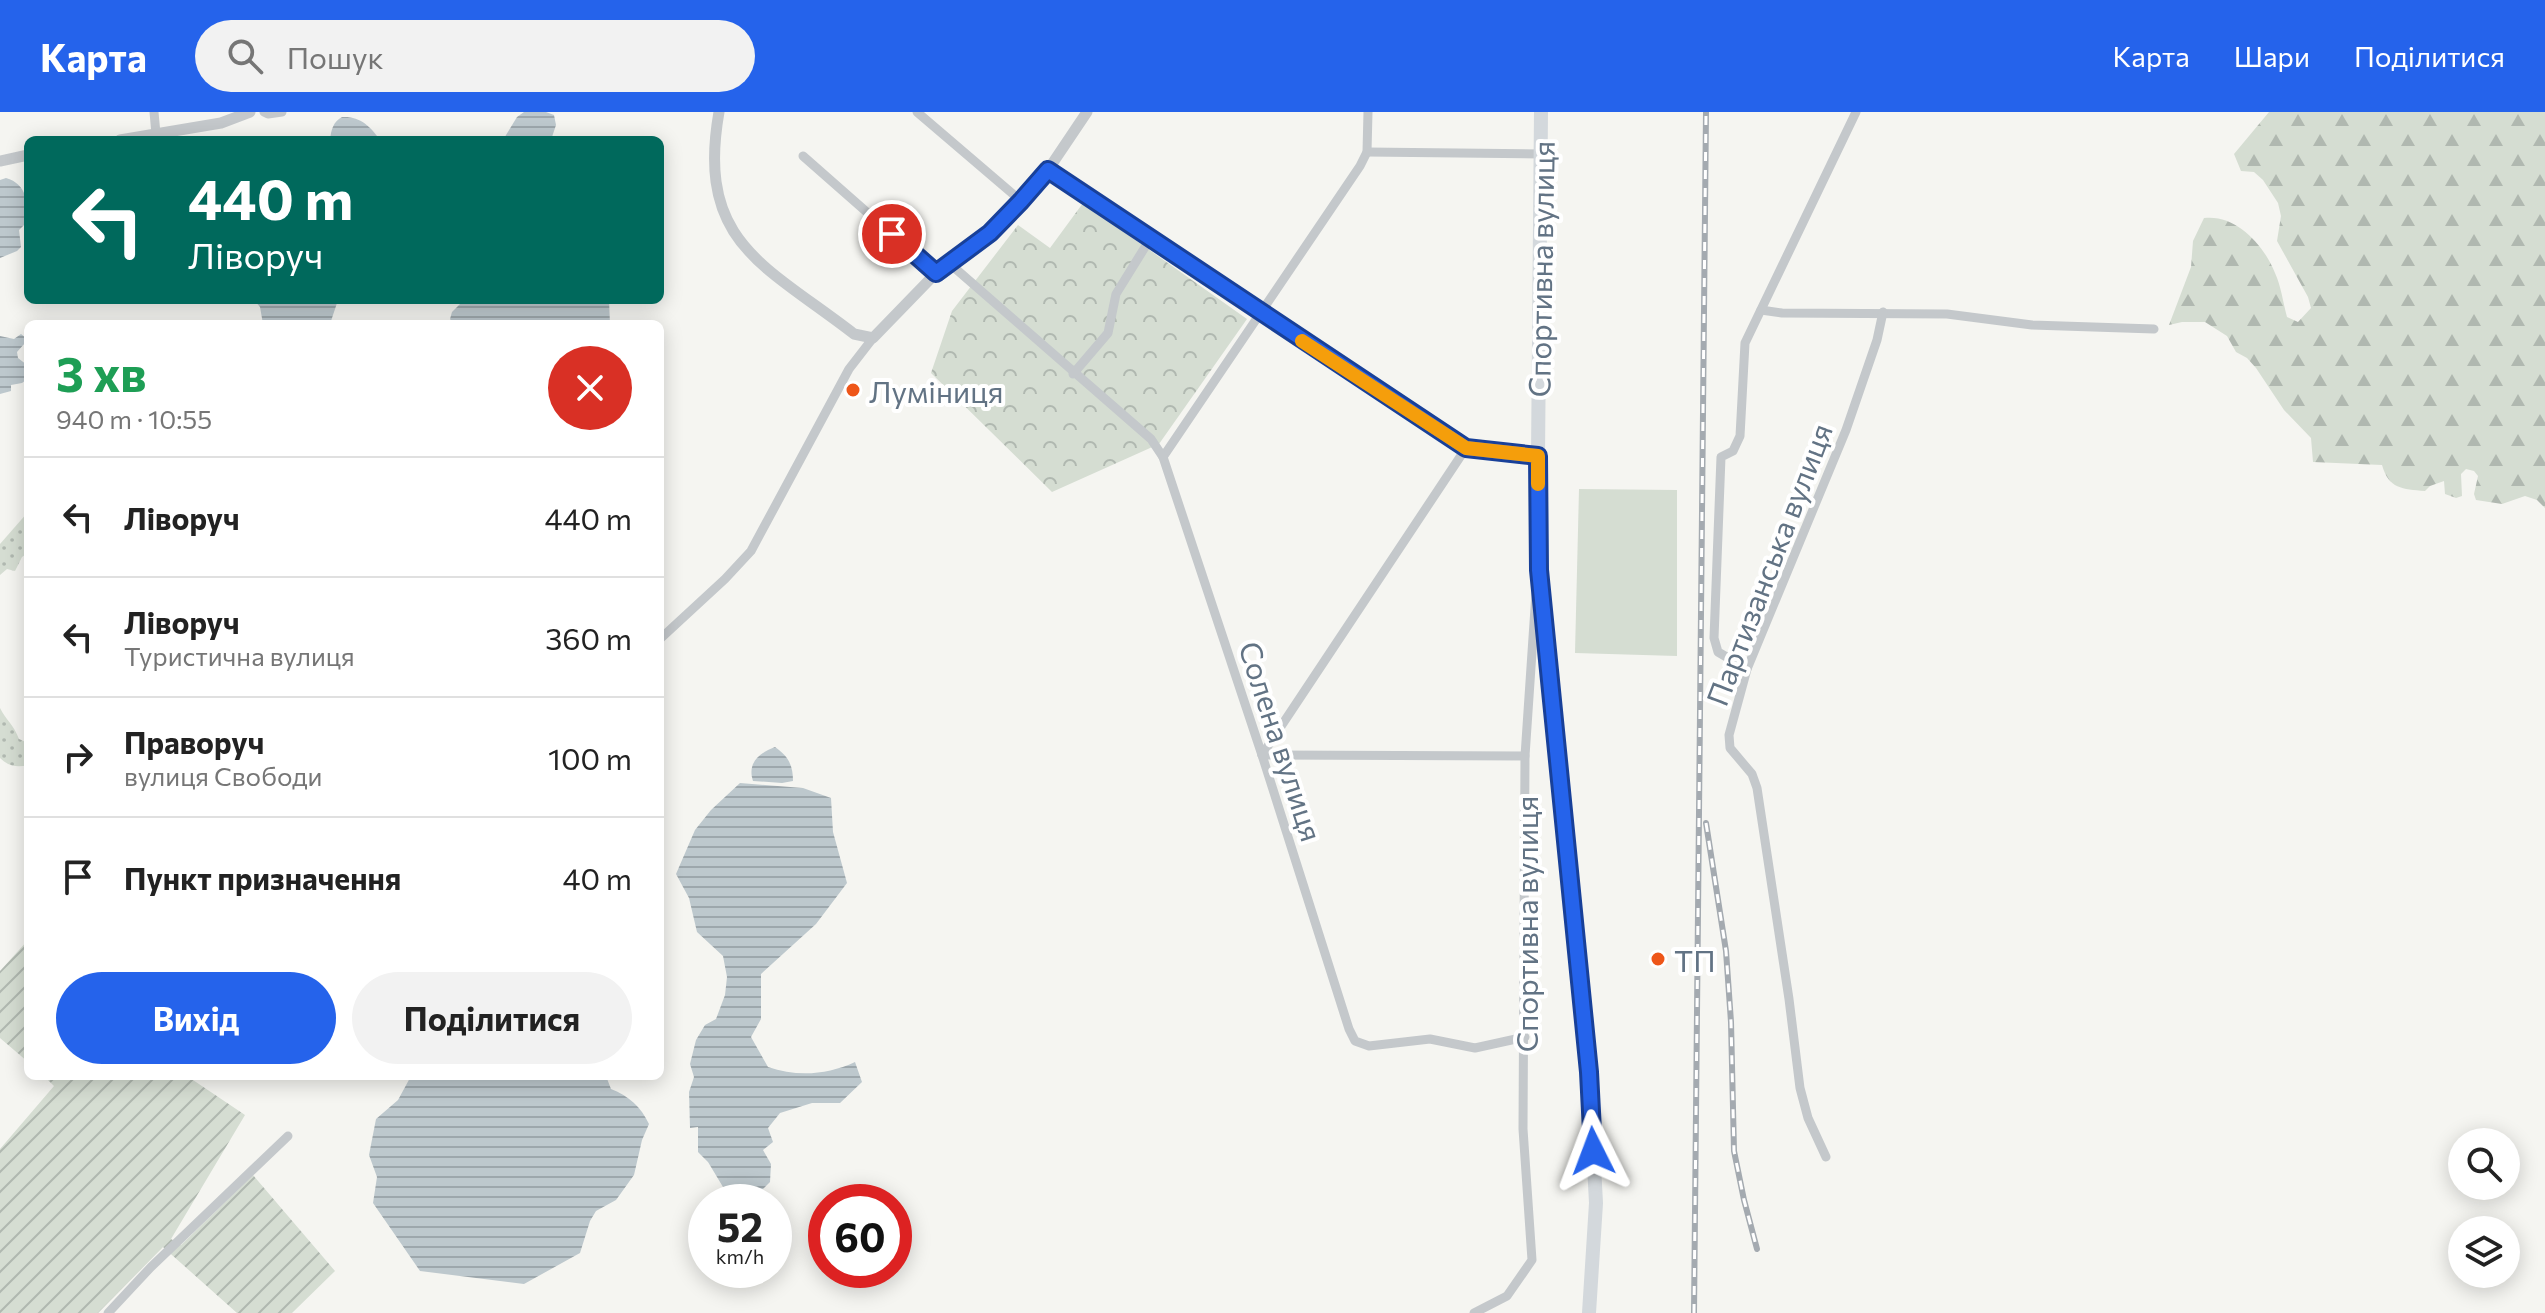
<!DOCTYPE html>
<html lang="uk">
<meta charset="utf-8">
<style>
body{margin:0;font-family:Commissioner,sans-serif;background:#f2f2f2;color:#222;height:100vh;display:flex;flex-direction:column;font-size:30px;white-space:nowrap}
*{box-sizing:border-box;margin:0}
p{font-size:26px;color:#767676}
.icon{flex:none;width:44px;height:44px;fill:none;stroke:currentColor;stroke-width:2;stroke-linecap:round;stroke-linejoin:round}
.map{position:relative;flex:1;overflow:hidden}
.drawer{position:absolute;left:24px;top:208px;width:640px;height:760px;display:flex;flex-direction:column;background:#fff;border-radius:12px;box-shadow:0 4px 20px #0003}
.drawer>*{flex:none}
.hud{position:absolute;left:24px;top:24px;width:640px;height:168px;border-radius:12px;box-shadow:0 4px 20px #0003;background:#00695c;color:#fff;overflow:hidden}
.controls{position:absolute;left:2448px;top:1016px;display:grid;gap:16px}
.controls a{display:grid;place-items:center;width:72px;height:72px;border-radius:50%;background:#fff;box-shadow:0 4px 20px #0003;font-size:40px}
.speed{position:absolute;left:688px;top:1072px;display:flex;gap:16px;font-size:40px;font-weight:700;text-align:center}
.speed>*{display:grid;place-content:center;width:104px;height:104px;border-radius:50%;background:#fff;box-shadow:0 4px 20px #0003;line-height:1}
.speed small{font-size:20px;font-weight:400}
.speed .limit{border:12px solid #d22;background:#fff;color:#111}
.pin{position:absolute;display:grid;place-items:center;width:68px;height:68px;color:#fff;margin:-34px;border:4px solid #fff;border-radius:50%;box-shadow:0 2px 8px #0007}
.me{position:absolute;width:88px;margin:-44px;rotate:357deg;stroke-linejoin:round;filter:drop-shadow(0 0 6px #0008)}
.turn{display:flex;align-items:center;gap:28px;height:168px;padding:0 32px;font-size:36px}
.turn .icon{width:104px;height:104px;stroke-width:2.5}
.turn b{display:block;font-size:56px;line-height:68px}
.round{display:grid;place-items:center;flex:none;width:84px;height:84px;border-radius:42px;background:#f2f2f2}
.head{display:flex;align-items:center;justify-content:space-between;height:136px;padding:0 32px}
h1{font-size:48px;font-weight:700;line-height:60px;color:#1e9e55}
.primary-button{display:flex;gap:16px;margin-top:auto;padding:16px 32px}
.primary-button a{flex:1;height:92px;border-radius:48px;background:#2563eb;color:#fff;font-size:32px;font-weight:700;line-height:92px;text-align:center}
.primary-button a+a{background:#f2f2f2;color:#222}
ul{padding:0;list-style:none}
li{display:flex;align-items:center;gap:24px;height:120px;padding:0 32px;border-top:2px solid #e0e0e0}
li div{flex:1}
li b{display:block;font-size:30px}
li em{font-style:normal}
header{display:flex;align-items:center;gap:48px;box-sizing:border-box;height:112px;padding:0 40px;background:#2563eb;color:#fff}
header strong{font-size:38px}
nav{display:flex;gap:44px;margin-inline-start:auto;font-size:28px}
.search{width:560px;height:72px;background:#f2f2f2;display:flex;align-items:center;gap:20px;box-sizing:border-box;padding:0 28px;border-radius:44px;color:#767676;font-size:30px}
.map>svg:first-child{display:block}
.grass{fill:url(#grass-dots)}
.forest{fill:url(#forest-firs)}
.park{fill:url(#park-crowns)}
.garden{fill:url(#garden-furrows)}
.pitch{fill:#d5ddd2}
.water{fill:url(#water-rules)}
.lines{fill:none;stroke-linecap:round;stroke-linejoin:round}
.minor{stroke:#c4c8cb;stroke-width:9}
.tertiary{stroke:#c4c8cb;stroke-width:11}
.primary{stroke:#d3d8dc;stroke-width:14}
.rail-casing{stroke:#a4aab0;stroke-width:6}
.rail{stroke:#fff;stroke-width:3;stroke-dasharray:9;stroke-linecap:butt}
.route-casing{stroke:#184099;stroke-width:20}
.route{stroke:#2563eb;stroke-width:14}
.slow{stroke:#f59e0b;stroke-width:14}
.poi-dot{fill:#ee5619;stroke:#fff;stroke-width:3}
.labels{text-anchor:middle;dominant-baseline:central;stroke-width:8;stroke-linejoin:round;paint-order:stroke}
.street-label{font-size:30px;fill:#627384;stroke:#fff}
.poi-label{font-size:30px;fill:#627384;stroke:#fff;text-anchor:start}
</style>
<header>
<strong>Карта</strong>
<div class="search"><svg class="icon" aria-label="search" viewBox="0 0 24 24"><circle cx="10" cy="10" r="6"/><path d="M15 15l6 6"/></svg>Пошук</div>
<nav><a>Карта</a><a>Шари</a><a>Поділитися</a></nav>
</header>
<div class="map">
<svg width="2545" height="1201" viewBox="0 0 2545 1201">
<defs>
<pattern id="grass-dots" width="8" height="8" patternUnits="userSpaceOnUse" patternTransform="scale(2)"><rect width="8" height="8" fill="#d5ddd2"/><path d="M2 2h.1M6 6h.1" fill="none" stroke="#b0b8b0" stroke-width="1.8" stroke-linecap="round"/></pattern>
<pattern id="forest-firs" width="22" height="20" patternUnits="userSpaceOnUse" patternTransform="scale(2)"><rect width="22" height="20" fill="#d5ddd2"/><path d="M5 1l3.5 6h-7zM16 11l3.5 6h-7z" fill="#b0b8b0"/></pattern>
<pattern id="park-crowns" width="20" height="18" patternUnits="userSpaceOnUse" patternTransform="scale(2)"><rect width="20" height="18" fill="#d5ddd2"/><path d="M2 6a3 3 0 1 1 6 0M12 15a3 3 0 1 1 6 0" fill="none" stroke="#b0b8b0"/></pattern>
<pattern id="garden-furrows" width="10" height="10" patternUnits="userSpaceOnUse" patternTransform="scale(2)"><rect width="10" height="10" fill="#d5ddd2"/><path d="M-1 1l2-2M0 10L10 0M9 11l2-2" fill="none" stroke="#b0b8b0"/></pattern>
<pattern id="water-rules" width="6" height="5" patternUnits="userSpaceOnUse" patternTransform="scale(2)"><rect width="6" height="5" fill="#bdc8cd"/><path d="M0 2.5h6" fill="none" stroke="#9da7ac"/></pattern>
</defs>
<rect width="100%" height="100%" fill="#f5f5f1"/>
<g class="grass">
<polygon points="28,400 28,441 22,445 15,459 7,457 0,463 0,432"/>
<path d="M 0,596 C 6,608 14,613 19,627 L 28,631 L 28,653 C 17,656 8,654 0,646 Z"/>
</g>
<path class="forest" d="M 2269,0 L 2545,0 L 2545,396 L 2537,388 L 2525,384 L 2502,392 L 2476,388 L 2474,382 L 2478,364 L 2474,359 L 2466,357 L 2461,362 L 2462,384 L 2456,386 L 2445,382 L 2444,369 L 2430,374 L 2425,379 C 2402,377 2389,377 2382,353 L 2313,350 L 2311,326 L 2284,298 L 2256,256 L 2247,246 L 2236,240 L 2227,224 L 2205,210 L 2182,210 L 2169,213 L 2191,155 L 2193,129 L 2204,106 C 2236,102 2264,133 2275,161 C 2281,174 2283,190 2287,205 L 2298,210 L 2311,196 L 2308,185 L 2277,129 L 2281,104 L 2278,91 L 2263,68 L 2254,60 L 2241,59 L 2234,42 Z"/>
<polygon class="park" points="1083,91 1247,207 1159,332 1052,380 931,261 952,199 1018,113 1050,136"/>
<g class="garden">
<polygon points="28,828 28,950 0,926 0,859"/>
<polygon points="44,964 187,964 245,1003 171,1127 181,1133 253,1063 335,1159 292,1201 237,1201 163,1135 98,1201 0,1201 0,1037 54,974"/>
</g>
<polygon class="pitch" points="1579,377 1677,378 1677,544 1575,541"/>
<g class="water">
<polygon points="524,0 546,0 554,3 556,13 551,28 503,28 517,5"/>
<path d="M 342,5 C 360,4 370,14 380,28 L 330,28 C 331,18 333,10 342,5 Z"/>
<path d="M 6,66 C 27,72 28,91 28,109 L 19,118 L 21,135 L 17,139 L 0,146 L 0,68 Z"/>
<polygon points="254,188 338,188 330,212 263,212 260,195"/>
<polygon points="464,188 609,188 610,212 453,212 450,207 452,200"/>
<polygon points="21,222 26,226 25,231 17,240 18,246 27,253 26,268 22,271 11,273 11,279 0,282 0,224 14,227"/>
<path d="M 775,635 C 788,644 793,653 793,669 L 782,671 L 753,669 C 747,651 759,641 775,635 Z"/>
<path d="M 740,671 L 803,676 L 831,686 L 833,720 L 847,771 L 816,812 L 761,862 L 761,907 L 751,925 L 768,955 C 797,965 827,963 855,950 L 862,970 L 840,991 L 812,991 L 780,1001 L 768,1016 L 773,1030 L 763,1038 L 771,1052 L 770,1070 L 750,1090 L 732,1090 L 708,1050 L 698,1040 L 698,1015 L 690,1016 L 689,980 L 694,965 L 690,952 L 696,928 L 705,913 L 716,907 L 725,883 L 727,865 L 723,844 L 697,820 L 689,786 L 676,762 L 695,718 L 711,698 Z"/>
<path d="M 411,964 L 606,964 L 611,977 C 629,984 641,995 649,1012 L 642,1028 L 634,1063 L 616,1088 L 596,1099 L 590,1109 L 580,1141 L 524,1172 L 420,1159 L 373,1091 L 377,1065 L 369,1043 L 376,1007 L 398,988 Z"/>
</g>
<g class="lines">
<g class="minor">
<polyline points="154,0 156,22"/>
<polyline points="264,0 268,2 282,0"/>
<polyline points="917,0 1021,89"/>
<polyline points="1368,0 1367,40 1360,54 1163,345 1262,643 1349,917 1355,929 1369,934 1430,927 1475,936 1525,925"/>
<polyline points="1367,40 1541,42"/>
<polyline points="803,44 936,161"/>
<polyline points="1048,58 1466,336 1538,344"/>
<polyline points="949,151 1151,327 1163,345"/>
<polyline points="1761,198 1782,201 1947,202 2032,213 2154,217"/>
<polyline points="1073,262 1108,221 1116,182 1150,127"/>
<polyline points="660,527 725,467 751,439 849,257 873,226"/>
<polyline points="1747,557 1718,540 1714,526 1721,345 1733,339 1740,324 1745,231 1856,0"/>
<polyline points="1262,643 1466,336"/>
<polyline points="1262,643 1525,644"/>
<polyline points="1826,1045 1808,1006 1800,976 1789,887 1757,676 1752,662 1730,636 1729,623 1747,557 1846,318 1877,228 1883,200"/>
<polyline points="108,1201 151,1155 288,1024"/>
<polyline points="1474,1201 1507,1184 1532,1148 1523,1017 1525,644 1536,481"/>
</g>
<g class="tertiary">
<path d="M 719,0 C 696,131 765,153 854,222 L 873,226 L 936,161 L 990,121 L 1021,89 L 1048,58 L 1087,0"/>
<polyline points="120,28 221,11 250,0"/>
<polyline points="0,49 28,43"/>
</g>
<polyline class="primary" points="1541,0 1538,344 1539,458 1589,960 1596,1091 1589,1201"/>
<defs>
<g id="rail">
<polyline points="1706,711 1726,839 1731,910 1734,1039 1744,1088 1757,1137"/>
<polyline points="1694,1201 1706,0"/>
</g>
</defs>
<use href="#rail" class="rail-casing"/>
<use href="#rail" class="rail"/>
</g>
<g class="lines">
<defs>
<polyline id="route" points="892,122 936,161 990,121 1021,89 1048,58 1466,336 1538,344 1539,458 1589,960 1593,1039"/>
</defs>
<use href="#route" class="route-casing"/>
<use href="#route" class="route"/>
<polyline class="slow" points="1302,229 1466,336 1538,344 1538,372"/>
</g>
<g class="poi-dot">
<circle cx="853" cy="278" r="8"/>
<circle cx="1658" cy="847" r="8"/>
</g>
<g class="labels">
<g class="street-label">
<text transform="translate(1540 157) rotate(-89)">Спортивна вулиця</text>
<text transform="translate(1768 452) rotate(-69)">Партизанська вулиця</text>
<text transform="translate(1282 629) rotate(72)">Солена вулиця</text>
<text transform="translate(1525 812) rotate(-90)">Спортивна вулиця</text>
</g>
<g class="poi-label">
<text x="869" y="278">Луміниця</text>
<text x="1674" y="847">ТП</text>
</g>
</g>
</svg>
<div class="controls">
<a><svg class="icon" aria-label="search" viewBox="0 0 24 24"><circle cx="10" cy="10" r="6"/><path d="M15 15l6 6"/></svg></a>
<a><svg class="icon" aria-label="layers" viewBox="0 0 24 24"><path d="M12 4l9 5-9 5-9-5zM3 14l9 5 9-5"/></svg></a>
</div>
<div class="speed"><div>52<small>km/h</small></div><div class="limit">60</div></div>
<div class="pin" style="left:892px;top:122px;background:#d93025"><svg class="icon" aria-label="arrive" viewBox="0 0 24 24"><path d="M6 21V4h12l-3 4 3 4H6"/></svg></div>
<svg class="me" style="left:1593px;top:1039px" viewBox="-20 -20 40 40"><path d="M0-17L14 15 0 8-14 15z" fill="#2563eb" stroke="#fff" stroke-width="4"/></svg>
<div class="hud">
<div class="turn"><svg class="icon" aria-label="left" viewBox="0 0 24 24"><path d="M17 20v-9H6M10 6l-5 5 5 5"/></svg><div><b>440 m</b>Ліворуч</div></div>
</div>
<section class="drawer">
<div class="head"><div><h1>3 хв</h1><p>940 m · 10:55</p></div><a class="round" style="background:#d93025;color:#fff"><svg class="icon" aria-label="close" viewBox="0 0 24 24"><path d="M6 6l12 12M18 6L6 18"/></svg></a></div>
<ul>
<li><svg class="icon" aria-label="left" viewBox="0 0 24 24"><path d="M17 20v-9H6M10 6l-5 5 5 5"/></svg><div><b>Ліворуч</b></div><em>440 m</em></li>
<li><svg class="icon" aria-label="left" viewBox="0 0 24 24"><path d="M17 20v-9H6M10 6l-5 5 5 5"/></svg><div><b>Ліворуч</b><p>Туристична вулиця</p></div><em>360 m</em></li>
<li><svg class="icon" aria-label="right" viewBox="0 0 24 24"><path d="M7 20v-9h11M14 6l5 5-5 5"/></svg><div><b>Праворуч</b><p>вулиця Свободи</p></div><em>100 m</em></li>
<li><svg class="icon" aria-label="arrive" viewBox="0 0 24 24"><path d="M6 21V4h12l-3 4 3 4H6"/></svg><div><b>Пункт призначення</b></div><em>40 m</em></li>
</ul>
<div class="primary-button"><a>Вихід</a><a>Поділитися</a></div>
</section>
</div>
